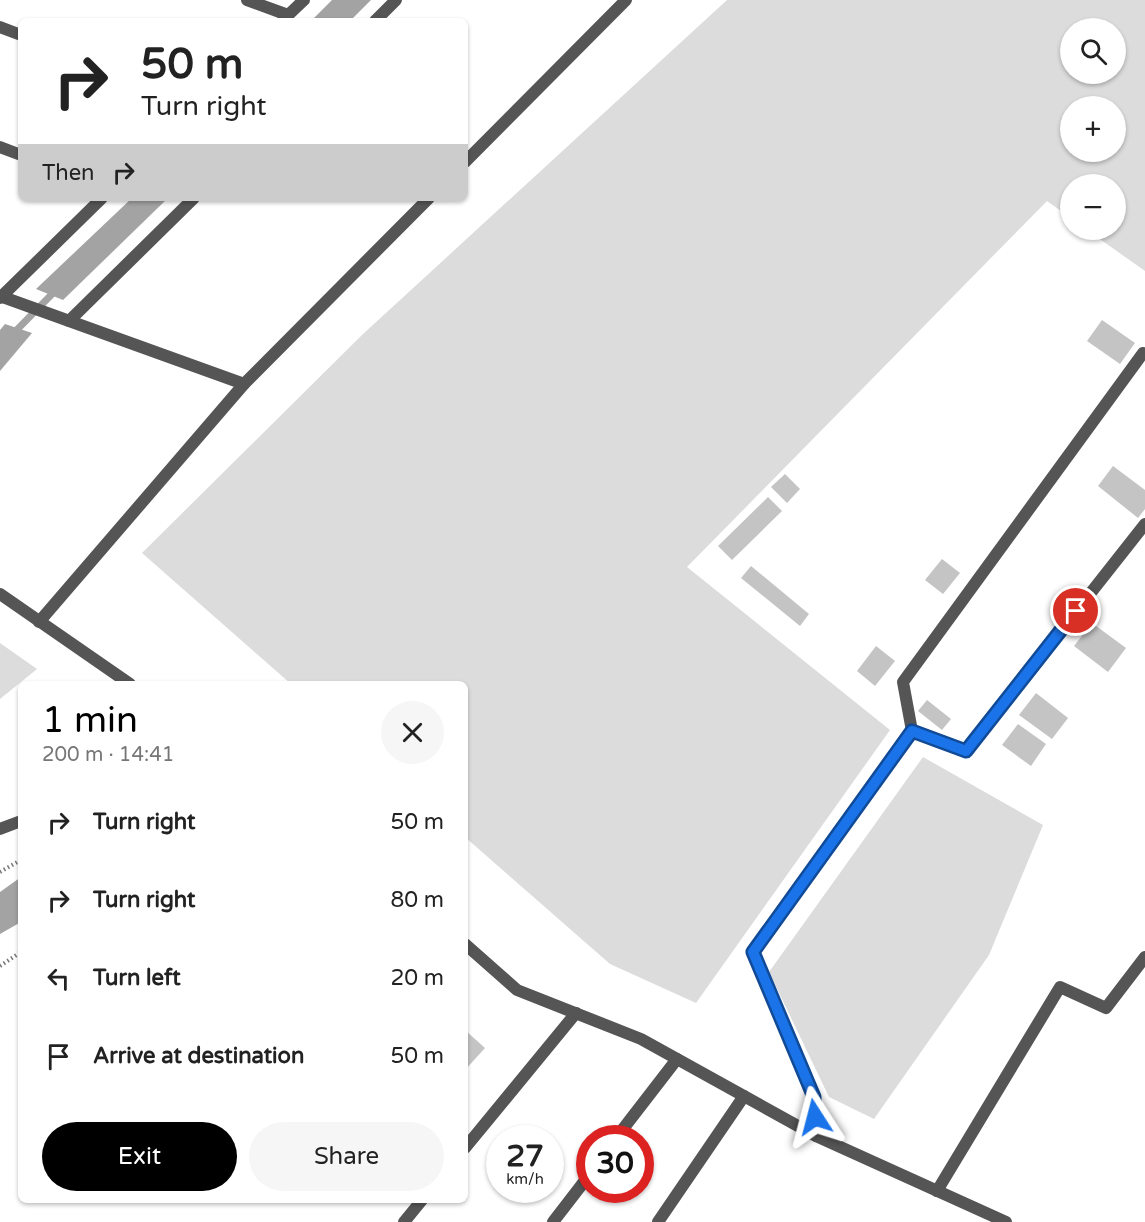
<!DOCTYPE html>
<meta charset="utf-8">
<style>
body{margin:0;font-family:"Varela Round",sans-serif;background:#f6f6f6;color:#222;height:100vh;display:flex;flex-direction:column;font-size:22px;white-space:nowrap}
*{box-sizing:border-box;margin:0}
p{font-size:20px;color:#767676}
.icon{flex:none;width:33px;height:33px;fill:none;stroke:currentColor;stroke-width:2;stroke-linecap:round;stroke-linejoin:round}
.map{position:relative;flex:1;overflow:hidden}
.panel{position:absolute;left:18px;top:681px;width:450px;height:522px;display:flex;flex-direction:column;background:#fff;border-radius:9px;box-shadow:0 2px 4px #0004}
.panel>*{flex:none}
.banner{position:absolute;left:18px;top:18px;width:450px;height:183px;border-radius:9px;box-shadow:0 2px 4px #0004;background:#fff;color:#222;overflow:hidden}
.controls{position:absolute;left:1060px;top:18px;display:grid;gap:12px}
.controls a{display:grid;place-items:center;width:66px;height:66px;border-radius:50%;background:#fff;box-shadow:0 2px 4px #0004;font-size:30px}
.speed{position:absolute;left:486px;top:1125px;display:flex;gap:12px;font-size:30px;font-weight:700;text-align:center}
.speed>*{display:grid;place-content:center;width:78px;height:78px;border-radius:50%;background:#fff;box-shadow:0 2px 4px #0004;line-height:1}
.speed small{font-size:15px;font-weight:400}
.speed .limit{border:9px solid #d22;background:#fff;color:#111}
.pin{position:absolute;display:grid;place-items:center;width:51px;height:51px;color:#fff;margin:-26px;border:3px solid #fff;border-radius:50%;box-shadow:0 2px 6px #0007}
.me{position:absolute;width:66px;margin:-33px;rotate:351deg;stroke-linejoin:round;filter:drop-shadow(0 0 4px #0008)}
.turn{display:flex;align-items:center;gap:21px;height:126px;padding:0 24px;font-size:27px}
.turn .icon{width:78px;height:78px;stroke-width:2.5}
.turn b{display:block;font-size:42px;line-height:51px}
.then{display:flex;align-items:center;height:57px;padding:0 24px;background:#0003;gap:12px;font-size:22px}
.round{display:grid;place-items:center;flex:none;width:63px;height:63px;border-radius:32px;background:#f6f6f6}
.headline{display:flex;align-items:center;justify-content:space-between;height:102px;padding:0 24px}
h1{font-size:36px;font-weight:600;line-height:45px;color:#000}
.primary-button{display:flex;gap:12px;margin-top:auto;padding:12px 24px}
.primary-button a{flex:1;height:69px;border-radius:36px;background:#000;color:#fff;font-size:24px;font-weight:600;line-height:69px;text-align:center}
.primary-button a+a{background:#f6f6f6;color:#222}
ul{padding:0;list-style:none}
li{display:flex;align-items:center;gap:18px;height:78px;padding:0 24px}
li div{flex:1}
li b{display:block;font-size:22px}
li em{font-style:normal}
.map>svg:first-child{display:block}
.green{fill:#dcdcdc;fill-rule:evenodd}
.water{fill:#a3a3a3}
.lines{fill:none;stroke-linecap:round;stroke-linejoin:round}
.stream{stroke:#a3a3a3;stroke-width:7}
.building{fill:#c4c4c4}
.path{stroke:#777;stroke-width:4;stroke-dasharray:1.5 3;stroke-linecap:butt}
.minor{stroke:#555;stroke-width:12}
.tertiary{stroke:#555;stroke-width:12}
.route-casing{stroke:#114b97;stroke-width:15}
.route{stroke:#1a73e8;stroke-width:10}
</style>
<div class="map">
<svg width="1145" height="1222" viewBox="0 0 1145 1222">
<rect width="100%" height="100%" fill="#fff"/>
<g class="green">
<path d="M 727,0 L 1145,0 L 1145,271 L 1087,230 L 1116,230 L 1116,184 L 1071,184 L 1071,218 L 1047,201 L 687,567 L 890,730 L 696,1003 L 610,964 L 465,837 L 465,684 L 291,684 L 142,553 L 363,334 ZM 1071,28 L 1116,28 L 1116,74 L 1071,74 ZM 1071,106 L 1116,106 L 1116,152 L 1071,152 Z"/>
<polygon points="0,643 37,669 0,699"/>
<polygon points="923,757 1043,825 989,955 874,1119 829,1097 769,972"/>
</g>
<g class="water">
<polygon points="332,0 371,0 350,21 311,21"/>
<polygon points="132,198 168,198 63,300 36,289"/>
<polygon points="5,324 32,333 0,371 0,330"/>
<polygon points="21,877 21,922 0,934 0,892"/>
</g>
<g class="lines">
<polyline class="stream" points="0,347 57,289"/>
</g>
<g class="building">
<polygon points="1102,320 1135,343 1120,364 1087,341"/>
<polygon points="1113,466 1145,490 1145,509 1138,518 1098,486"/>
<polygon points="785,474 800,489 787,503 771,487"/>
<polygon points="768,497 782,511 732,560 718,546"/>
<polygon points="942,559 960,573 943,594 925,580"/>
<polygon points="751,566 809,614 800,626 741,578"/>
<polygon points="1092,623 1126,648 1108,672 1074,646"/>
<polygon points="876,646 895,661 875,686 857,671"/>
<polygon points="1036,693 1068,718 1052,739 1019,715"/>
<polygon points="927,700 951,719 942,730 918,711"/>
<polygon points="1018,724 1046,744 1031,766 1002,745"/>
<polygon points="465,1030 485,1048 465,1070"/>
</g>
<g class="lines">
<g class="path">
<polyline points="0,872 21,860"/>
<polyline points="0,966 21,952"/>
</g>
<g class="minor">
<polyline points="247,0 288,15"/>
<polyline points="283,20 304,0"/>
<polyline points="375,21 396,0"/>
<polyline points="0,27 21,35"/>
<polyline points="0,147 21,155"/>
<polyline points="465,162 626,0"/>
<polyline points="0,296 244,384"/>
<polyline points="0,298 102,198"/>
<polyline points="69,321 194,198"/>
<polyline points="39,622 244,384 429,198"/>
<polyline points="912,731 903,682 1143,353"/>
<polyline points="816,1136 815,1097 753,952 912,731 966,751 1145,524"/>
<polyline points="616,1138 677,1059"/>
<polyline points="465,1148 576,1013"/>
<polyline points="937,1191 1060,987 1106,1008 1145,957"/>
<polyline points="404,1222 422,1200"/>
<polyline points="553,1222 590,1174"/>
<polyline points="658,1222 744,1096"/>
</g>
<g class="tertiary">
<polyline points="0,594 130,684"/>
<polyline points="0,829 21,821"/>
<polyline points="465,944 517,990 641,1039 816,1136 1006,1222"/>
</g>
</g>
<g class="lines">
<defs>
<polyline id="route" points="815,1117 814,1097 753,952 912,731 966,751 1076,611"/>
</defs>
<use href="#route" class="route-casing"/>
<use href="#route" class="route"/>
</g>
</svg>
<div class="controls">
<a><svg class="icon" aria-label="search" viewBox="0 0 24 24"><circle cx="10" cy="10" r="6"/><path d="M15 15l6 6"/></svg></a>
<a>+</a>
<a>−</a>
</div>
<div class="speed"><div>27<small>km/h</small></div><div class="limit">30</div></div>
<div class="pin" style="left:1076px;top:611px;background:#d93025"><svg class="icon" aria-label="arrive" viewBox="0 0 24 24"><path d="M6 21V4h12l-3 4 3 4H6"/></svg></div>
<svg class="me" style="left:815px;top:1117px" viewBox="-20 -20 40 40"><path d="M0-17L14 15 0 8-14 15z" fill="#1a73e8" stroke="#fff" stroke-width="4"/></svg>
<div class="banner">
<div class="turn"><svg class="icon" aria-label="right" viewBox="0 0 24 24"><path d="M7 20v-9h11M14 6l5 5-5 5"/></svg><div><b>50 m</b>Turn right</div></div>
<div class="then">Then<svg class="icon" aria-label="right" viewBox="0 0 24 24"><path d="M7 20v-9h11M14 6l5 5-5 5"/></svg></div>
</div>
<section class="panel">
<div class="headline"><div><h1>1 min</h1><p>200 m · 14:41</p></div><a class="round"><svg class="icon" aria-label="close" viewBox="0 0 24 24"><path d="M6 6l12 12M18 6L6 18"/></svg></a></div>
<ul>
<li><svg class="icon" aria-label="right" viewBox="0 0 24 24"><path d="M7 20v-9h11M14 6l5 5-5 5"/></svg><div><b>Turn right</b></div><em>50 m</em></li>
<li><svg class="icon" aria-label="right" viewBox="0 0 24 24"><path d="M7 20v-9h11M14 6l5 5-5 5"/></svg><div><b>Turn right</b></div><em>80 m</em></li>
<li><svg class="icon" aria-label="left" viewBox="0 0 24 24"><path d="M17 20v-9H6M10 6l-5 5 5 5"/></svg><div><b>Turn left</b></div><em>20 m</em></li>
<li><svg class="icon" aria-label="arrive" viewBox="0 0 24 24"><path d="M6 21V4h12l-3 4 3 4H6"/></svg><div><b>Arrive at destination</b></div><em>50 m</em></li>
</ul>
<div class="primary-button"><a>Exit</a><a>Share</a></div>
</section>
</div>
